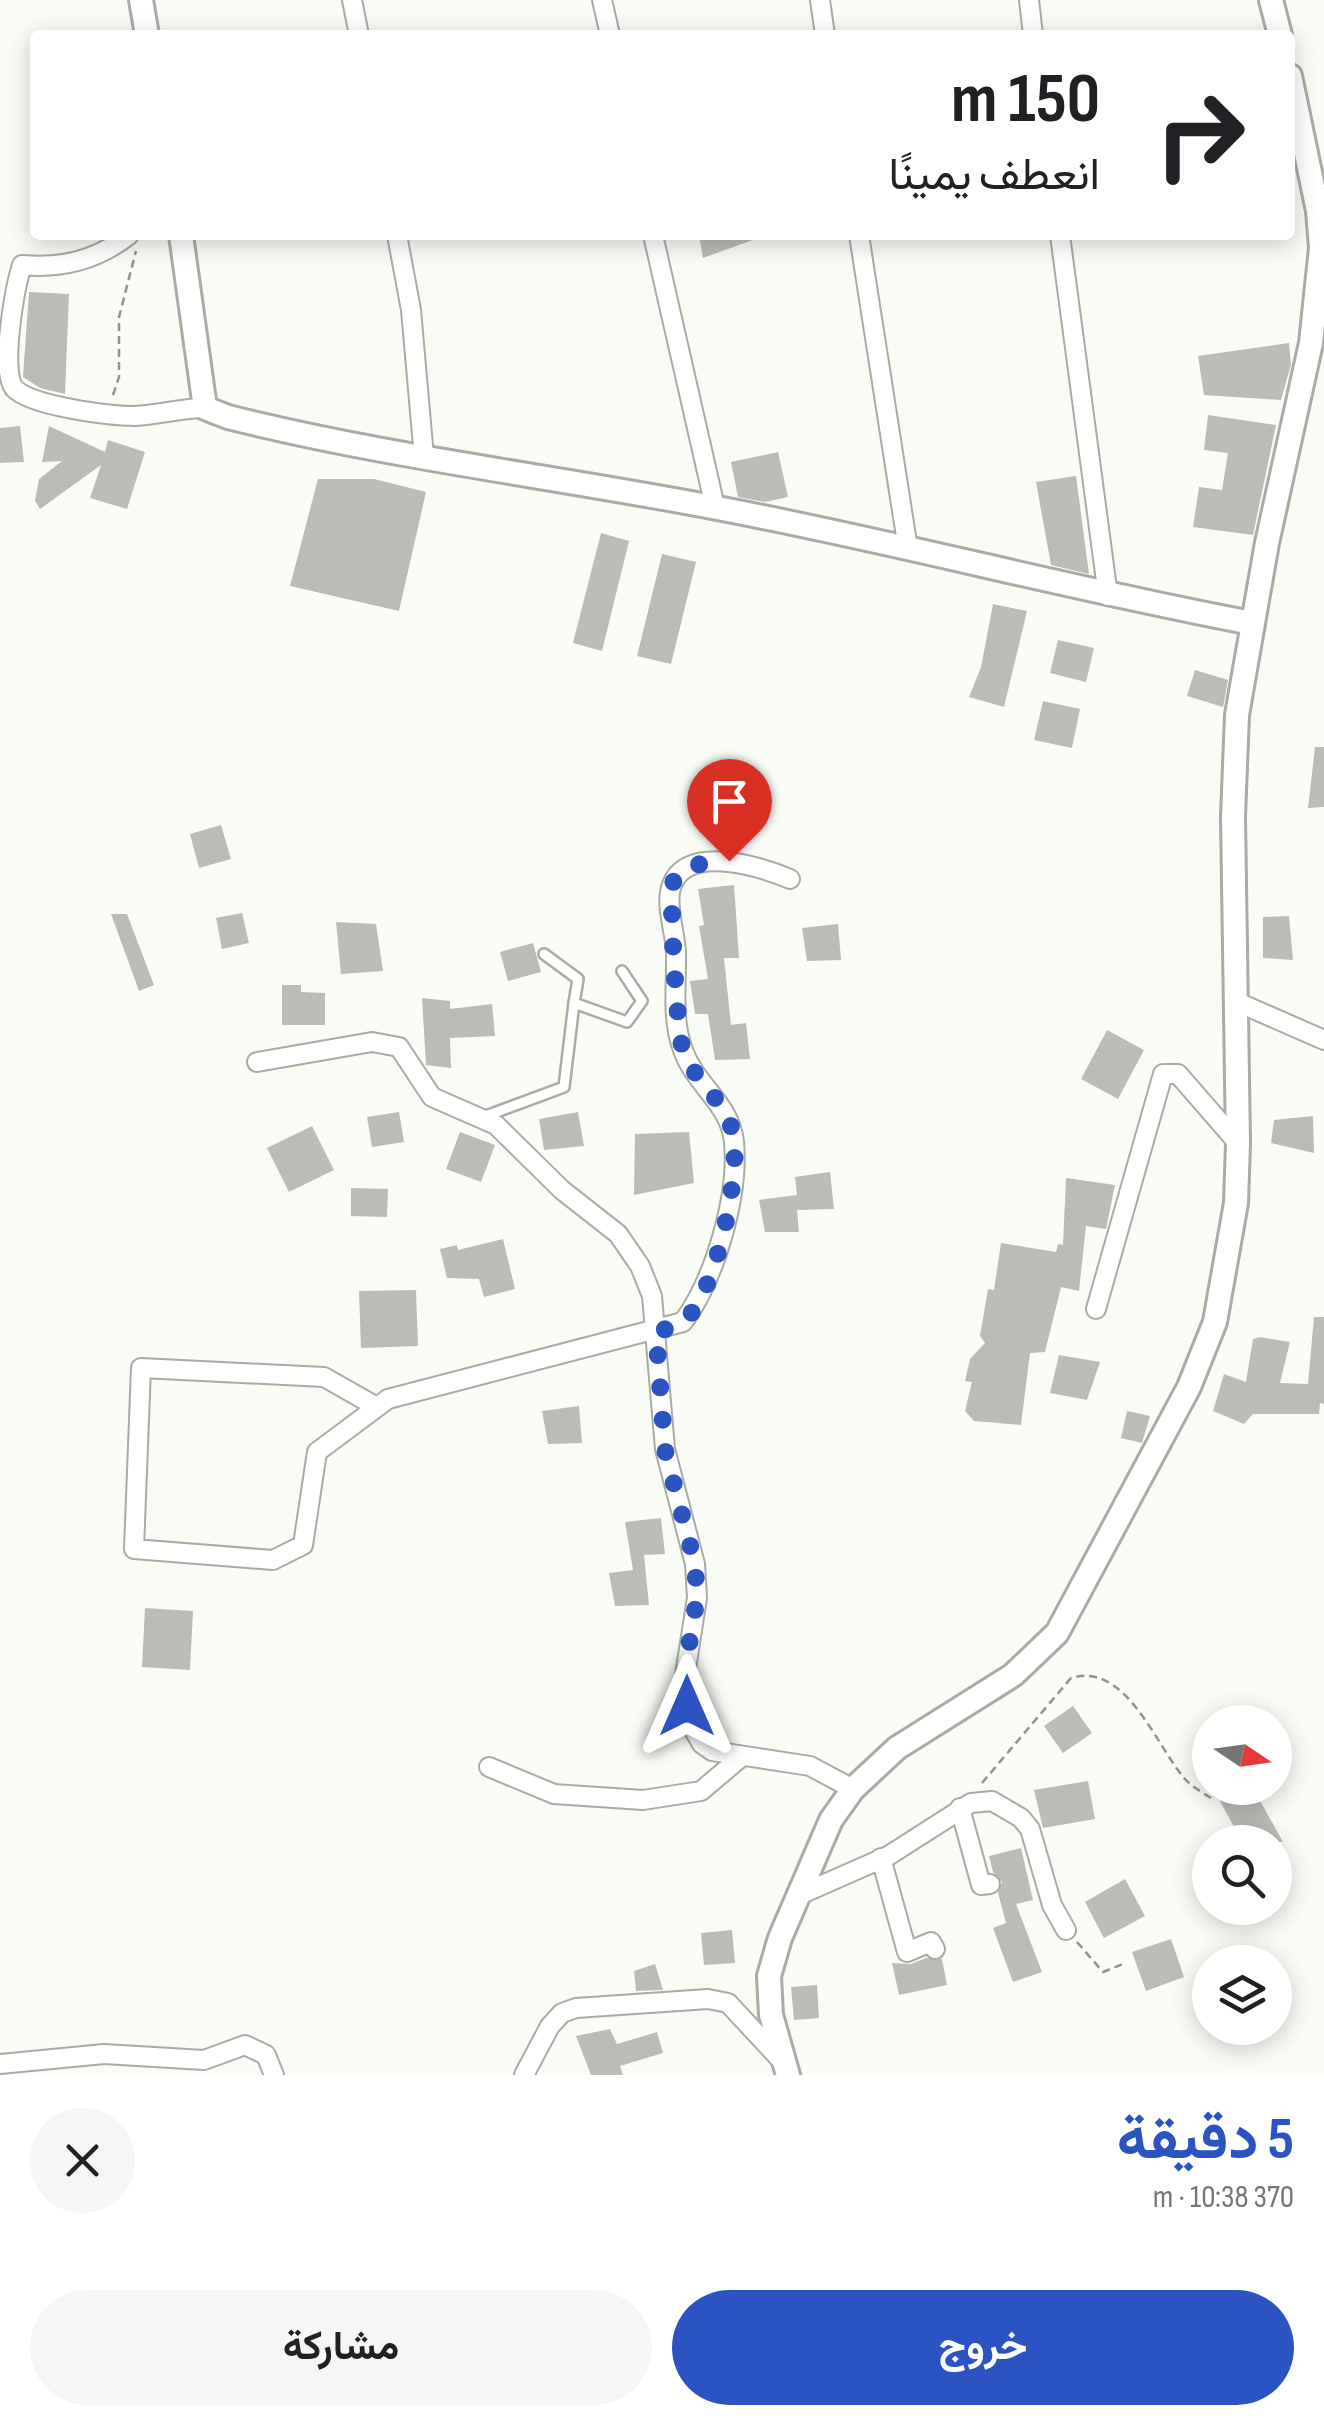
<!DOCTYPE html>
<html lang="ar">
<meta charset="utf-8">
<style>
body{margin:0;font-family:"Sofia Sans Condensed",Vazirmatn,sans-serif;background:#f6f6f6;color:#202124;direction:rtl;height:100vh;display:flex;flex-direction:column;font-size:38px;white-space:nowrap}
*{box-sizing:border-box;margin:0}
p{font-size:32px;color:#757577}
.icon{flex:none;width:55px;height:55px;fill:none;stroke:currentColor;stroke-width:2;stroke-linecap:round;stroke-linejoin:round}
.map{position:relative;height:2075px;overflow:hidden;direction:ltr}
.details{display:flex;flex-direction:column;background:#fff;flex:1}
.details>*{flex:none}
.guide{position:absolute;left:30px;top:30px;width:1265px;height:210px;border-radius:10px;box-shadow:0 5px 25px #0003;direction:rtl;background:#fff;color:#202124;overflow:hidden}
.needle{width:65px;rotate:103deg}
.controls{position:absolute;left:1192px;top:1705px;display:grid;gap:20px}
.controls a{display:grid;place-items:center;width:100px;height:100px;border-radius:50%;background:#fff;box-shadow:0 5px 25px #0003;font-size:50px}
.pin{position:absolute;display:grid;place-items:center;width:85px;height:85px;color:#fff;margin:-102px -42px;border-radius:50% 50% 50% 0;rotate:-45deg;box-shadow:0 0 10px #0007}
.pin .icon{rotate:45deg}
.me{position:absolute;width:110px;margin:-55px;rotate:0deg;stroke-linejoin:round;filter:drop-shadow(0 0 8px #0008)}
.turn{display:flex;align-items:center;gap:35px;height:210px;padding:0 30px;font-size:45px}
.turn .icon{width:130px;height:130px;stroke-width:2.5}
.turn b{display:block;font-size:70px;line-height:85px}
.round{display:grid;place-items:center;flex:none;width:105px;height:105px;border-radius:52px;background:#f6f6f6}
.headline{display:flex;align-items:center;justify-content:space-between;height:170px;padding:0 30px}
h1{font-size:60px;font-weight:700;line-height:75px;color:#2b53c2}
.primary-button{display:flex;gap:20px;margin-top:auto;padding:20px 30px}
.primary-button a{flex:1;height:115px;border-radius:60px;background:#2b53c2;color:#fff;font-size:40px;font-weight:700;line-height:115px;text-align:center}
.primary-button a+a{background:#f6f6f6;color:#202124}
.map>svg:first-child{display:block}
.building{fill:#babdb6}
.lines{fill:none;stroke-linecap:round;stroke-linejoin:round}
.service-casing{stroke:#a9aca5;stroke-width:14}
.minor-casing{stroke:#a9aca5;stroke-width:22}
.tertiary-casing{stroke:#a9aca5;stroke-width:28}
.path{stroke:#92948f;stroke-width:2.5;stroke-dasharray:8 5;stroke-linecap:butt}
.service{stroke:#fff;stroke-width:9}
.minor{stroke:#fff;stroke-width:18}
.tertiary{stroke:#fff;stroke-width:22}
.route{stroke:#2b53c2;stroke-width:18;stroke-dasharray:0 32.4}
</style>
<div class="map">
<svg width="1324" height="2075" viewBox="0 0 1324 2075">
<rect width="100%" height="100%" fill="#f9fcf5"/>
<g class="building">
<polygon points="699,235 761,235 761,237 703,258"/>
<polygon points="29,292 69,294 65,394 40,388 23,377"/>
<polygon points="1289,343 1291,365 1281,400 1204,395 1198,356"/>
<polygon points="1208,415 1276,425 1253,535 1193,527 1199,487 1222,490 1228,453 1204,450"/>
<polygon points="20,426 24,462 0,463 0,428"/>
<polygon points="49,426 105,452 108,440 145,452 127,509 90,498 101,465 40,509 35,501 39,479 62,461 42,462"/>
<polygon points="778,452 788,497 765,502 738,497 731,462"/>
<polygon points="1076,476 1089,574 1051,565 1036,482"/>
<polygon points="318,479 374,479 426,492 399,611 290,586"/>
<polygon points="601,533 629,541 602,651 573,643"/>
<polygon points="662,554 696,562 671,664 637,656"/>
<polygon points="993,604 1027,611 1004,707 969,697 981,667"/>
<polygon points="1058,640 1094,648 1086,682 1050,673"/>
<polygon points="1195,670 1228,680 1223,707 1187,696"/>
<polygon points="1043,701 1080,709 1072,748 1034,740"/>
<polygon points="1315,747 1324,747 1324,807 1308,808"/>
<polygon points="221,825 231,859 199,868 190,834"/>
<polygon points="734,885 739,958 724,958 731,1025 746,1023 750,1059 715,1060 708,1014 695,1014 690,981 708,979 699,926 704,925 698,889"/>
<polygon points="242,913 249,943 222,949 216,918"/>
<polygon points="111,914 127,914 154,985 139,991"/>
<polygon points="1289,916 1293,960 1263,958 1263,917"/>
<polygon points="336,922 376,924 383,971 341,974"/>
<polygon points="838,924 841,960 807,961 802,928"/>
<polygon points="533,943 541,972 508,981 500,952"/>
<polygon points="282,985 301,985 301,992 325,993 325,1025 282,1025"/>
<polygon points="422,998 450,1001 450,1009 492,1004 495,1036 450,1038 451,1068 426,1065"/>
<polygon points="1107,1030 1144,1050 1118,1099 1081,1079"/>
<polygon points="399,1112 404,1142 372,1147 367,1117"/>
<polygon points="578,1112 584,1146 544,1150 539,1119"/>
<polygon points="1313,1116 1314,1153 1271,1143 1274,1120"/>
<polygon points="312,1126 334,1170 289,1192 267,1148"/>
<polygon points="460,1132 495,1145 481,1182 446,1169"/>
<polygon points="689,1132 694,1183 634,1195 635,1134"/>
<polygon points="830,1172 834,1209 797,1210 799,1232 765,1232 759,1200 797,1195 795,1177"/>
<polygon points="1066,1178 1115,1185 1106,1229 1086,1226 1079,1291 1061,1287 1045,1352 1030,1353 1021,1425 974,1421 965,1411 972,1382 965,1381 970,1359 985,1343 980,1336 988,1289 994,1290 1001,1243 1056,1252 1058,1244 1063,1245"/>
<polygon points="351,1188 388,1189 387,1217 351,1216"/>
<polygon points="503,1239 515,1289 484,1297 479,1279 447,1278 440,1249 457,1245 458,1250"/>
<polygon points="416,1290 418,1346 361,1348 359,1291"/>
<polygon points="1314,1317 1324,1317 1324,1404 1320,1403 1319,1414 1253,1414 1244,1424 1213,1411 1224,1374 1246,1382 1253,1339 1260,1337 1290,1342 1280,1383 1308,1384"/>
<polygon points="1059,1355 1100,1362 1087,1400 1050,1393"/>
<polygon points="579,1406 582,1443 548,1444 542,1411"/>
<polygon points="1127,1411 1150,1416 1142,1443 1121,1438"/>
<polygon points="661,1518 665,1554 644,1555 649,1605 615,1606 609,1573 633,1570 625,1522"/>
<polygon points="145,1608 193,1611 190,1670 142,1667"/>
<polygon points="1073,1706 1092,1733 1063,1753 1044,1726"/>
<polygon points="1088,1781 1095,1819 1043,1828 1034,1790"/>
<polygon points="1247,1788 1253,1788 1283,1842 1242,1842 1220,1801"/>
<polygon points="1021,1848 1033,1900 1016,1904 1042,1972 1013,1982 993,1928 1006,1923 998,1893 1002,1882 993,1872 989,1856"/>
<polygon points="1125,1879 1145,1916 1104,1938 1085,1902"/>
<polygon points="732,1930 735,1963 704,1965 701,1933"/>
<polygon points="1171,1939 1184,1977 1146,1991 1132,1952"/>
<polygon points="926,1958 942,1959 947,1985 899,1995 892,1963 911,1964"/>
<polygon points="655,1964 663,1990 636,1991 634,1971"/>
<polygon points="817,1985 819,2018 794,2020 791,1987"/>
<polygon points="610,2029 617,2044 657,2032 663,2053 620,2066 623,2075 591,2075 576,2036"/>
</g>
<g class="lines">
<defs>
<g id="service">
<polyline points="544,954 578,979 574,1003"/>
<polyline points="483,1117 564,1087 574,1003 627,1022 642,1001 622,971"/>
</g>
<g id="minor">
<polyline points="352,0 359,35"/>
<polyline points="602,0 610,35"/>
<polyline points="820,0 825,35"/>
<polyline points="1029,0 1033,35"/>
<path d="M 129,235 C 97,260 62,269 22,265 C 15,287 0,369 14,388 C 30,406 110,416 135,416 C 158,415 181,408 205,408"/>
<polyline points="397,235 411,310 424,457"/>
<polyline points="653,235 715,507"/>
<polyline points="859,235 908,549"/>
<polyline points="1060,235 1108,596"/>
<polyline points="1235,1001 1324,1040"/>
<polyline points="257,1062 372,1042 399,1047 432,1097 496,1125 562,1190 618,1234 640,1266 652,1296 665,1449 695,1564 697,1598 685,1675 687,1706 692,1727 702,1744 712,1751 810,1766 853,1789"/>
<polyline points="1096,1309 1163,1074 1178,1074 1238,1143"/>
<path d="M 377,1407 L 324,1377 L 141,1368 L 134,1549 L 273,1560 L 303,1545 L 317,1452 L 388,1399 L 683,1322 C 715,1279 739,1196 734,1142 C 730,1103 695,1085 683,1050 C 671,1018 677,985 676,952 C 675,933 667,910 670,892 C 679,841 760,866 790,879"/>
<polyline points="489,1767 554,1794 643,1800 701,1791 740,1758"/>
<polyline points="960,1808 981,1885 990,1884"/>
<polyline points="881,1858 907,1952 931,1942 935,1949"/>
<polyline points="797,1896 888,1856 971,1803 992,1801 1021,1818 1030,1829 1052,1905 1066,1930"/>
<polyline points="0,2064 104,2054 204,2060 245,2045 266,2055 274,2075"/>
<polyline points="524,2075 550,2026 562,2013 576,2008 708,1999 728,2003 781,2060"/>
</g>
<g id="tertiary">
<polyline points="141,0 147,35"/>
<polyline points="1271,0 1280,35"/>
<path d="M 181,235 L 205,408 L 228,417 C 387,457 551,476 712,507 C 893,541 1071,589 1252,623"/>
<polyline points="788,2075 771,2015 769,1976 780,1938 831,1820 853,1789 897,1748 1013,1675 1057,1633 1189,1387 1215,1322 1236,1203 1238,1143 1233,817 1237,715 1267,543 1311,343 1321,248 1318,211 1290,76"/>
</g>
</defs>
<use href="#service" class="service-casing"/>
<use href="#minor" class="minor-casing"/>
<use href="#tertiary" class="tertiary-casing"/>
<g class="path">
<polyline points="113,395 119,377 119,317 136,251"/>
<path d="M 982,1783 L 1071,1678 C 1126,1661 1156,1746 1185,1779 C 1192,1787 1202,1792 1211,1798"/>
<polyline points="1077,1942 1103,1972 1125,1963"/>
</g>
<use href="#service" class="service"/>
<use href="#minor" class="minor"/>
<use href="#tertiary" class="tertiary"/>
</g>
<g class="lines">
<path class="route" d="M 687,1706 L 684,1675 L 697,1598 L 695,1564 L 665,1450 L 656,1332 C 664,1329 677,1327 684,1321 C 716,1294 739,1179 734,1139 C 729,1103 698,1085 684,1054 C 677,1038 668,891 674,880 C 684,863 711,862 729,861"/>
</g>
</svg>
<div class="controls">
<a><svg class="needle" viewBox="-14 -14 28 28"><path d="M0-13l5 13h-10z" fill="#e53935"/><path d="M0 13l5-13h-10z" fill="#757577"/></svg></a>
<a><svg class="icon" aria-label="search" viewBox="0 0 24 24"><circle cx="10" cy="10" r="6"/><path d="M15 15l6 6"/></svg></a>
<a><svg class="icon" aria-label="layers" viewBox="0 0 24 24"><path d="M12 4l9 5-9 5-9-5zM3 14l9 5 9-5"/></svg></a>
</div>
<div class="pin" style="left:729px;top:861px;background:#d93025"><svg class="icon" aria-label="arrive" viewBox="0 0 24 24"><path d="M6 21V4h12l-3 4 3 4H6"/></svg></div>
<svg class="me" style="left:687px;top:1706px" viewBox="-20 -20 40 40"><path d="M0-17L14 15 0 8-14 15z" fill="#2b53c2" stroke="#fff" stroke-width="4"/></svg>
<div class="guide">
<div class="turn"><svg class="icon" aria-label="right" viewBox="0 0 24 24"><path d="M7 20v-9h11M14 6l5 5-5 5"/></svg><div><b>150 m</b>انعطف يمينًا</div></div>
</div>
</div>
<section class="details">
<div class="headline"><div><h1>5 دقيقة</h1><p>370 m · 10:38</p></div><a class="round"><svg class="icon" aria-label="close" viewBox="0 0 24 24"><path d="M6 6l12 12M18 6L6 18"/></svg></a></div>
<div class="primary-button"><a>خروج</a><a>مشاركة</a></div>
</section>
